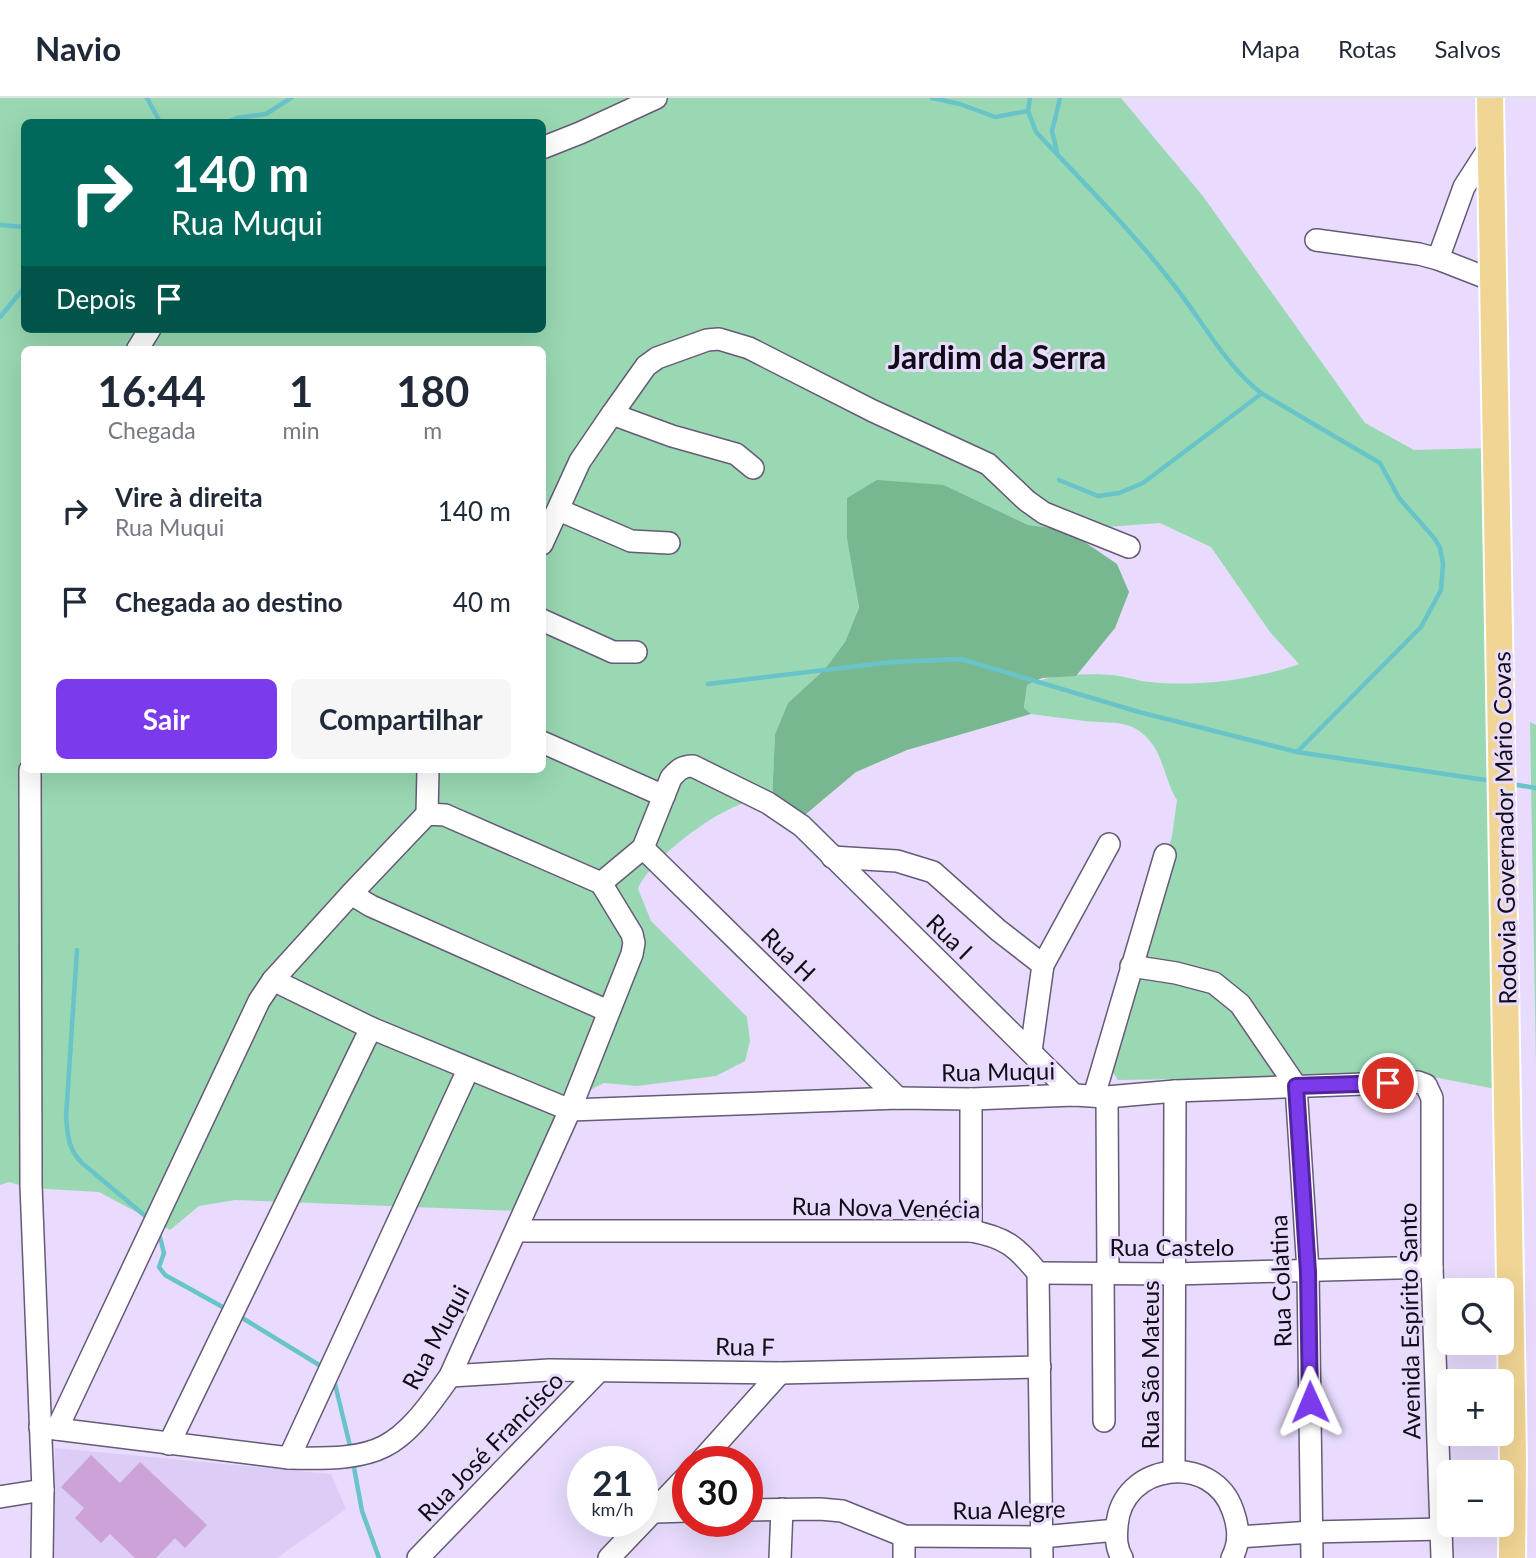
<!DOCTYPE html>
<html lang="pt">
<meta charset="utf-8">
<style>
body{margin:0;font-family:Lato,sans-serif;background:#f6f6f7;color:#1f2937;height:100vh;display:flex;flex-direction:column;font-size:26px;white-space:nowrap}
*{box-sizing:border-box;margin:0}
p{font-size:23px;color:#747a83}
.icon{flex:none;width:38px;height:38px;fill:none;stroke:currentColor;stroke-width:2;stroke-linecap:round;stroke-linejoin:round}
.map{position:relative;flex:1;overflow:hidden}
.sheet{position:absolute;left:21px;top:248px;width:525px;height:427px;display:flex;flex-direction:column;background:#fff;border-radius:10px;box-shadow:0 7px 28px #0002}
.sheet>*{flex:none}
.guide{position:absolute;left:21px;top:21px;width:525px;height:214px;border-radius:10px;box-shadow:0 7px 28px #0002;background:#00695c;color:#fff;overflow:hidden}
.buttons{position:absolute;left:1437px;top:1180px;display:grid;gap:14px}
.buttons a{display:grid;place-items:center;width:77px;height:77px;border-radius:10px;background:#fff;box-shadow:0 7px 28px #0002;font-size:35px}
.speed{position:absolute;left:567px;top:1348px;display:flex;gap:14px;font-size:35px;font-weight:700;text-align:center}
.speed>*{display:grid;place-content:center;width:91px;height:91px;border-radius:50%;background:#fff;box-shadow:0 7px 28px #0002;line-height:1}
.speed small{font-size:18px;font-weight:400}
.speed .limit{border:10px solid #d22;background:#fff;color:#111}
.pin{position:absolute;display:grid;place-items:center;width:60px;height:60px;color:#fff;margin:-30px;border:4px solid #fff;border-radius:50%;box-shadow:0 2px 7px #0007}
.me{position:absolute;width:77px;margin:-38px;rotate:359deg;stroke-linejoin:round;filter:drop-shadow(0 0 5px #0008)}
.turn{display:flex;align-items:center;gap:24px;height:147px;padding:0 35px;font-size:32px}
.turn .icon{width:91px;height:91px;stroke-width:2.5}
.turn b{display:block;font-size:49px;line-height:60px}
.then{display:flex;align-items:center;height:66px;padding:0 35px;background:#0003;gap:14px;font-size:26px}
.eta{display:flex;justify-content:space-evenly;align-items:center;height:119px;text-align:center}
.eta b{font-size:42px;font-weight:700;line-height:49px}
.cta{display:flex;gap:14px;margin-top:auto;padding:14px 35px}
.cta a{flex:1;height:80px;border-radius:10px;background:#7c3aed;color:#fff;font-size:28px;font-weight:700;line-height:80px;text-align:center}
.cta a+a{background:#f6f6f7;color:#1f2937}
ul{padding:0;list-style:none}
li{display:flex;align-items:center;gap:21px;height:91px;padding:0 35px}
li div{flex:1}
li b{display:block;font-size:26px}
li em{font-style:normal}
header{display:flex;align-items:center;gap:42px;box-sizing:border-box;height:98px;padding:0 35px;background:#fff;border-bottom:2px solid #e0e1e3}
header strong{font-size:33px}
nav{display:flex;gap:38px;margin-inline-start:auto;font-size:24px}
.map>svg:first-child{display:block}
.built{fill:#dccdf6}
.green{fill:#99d8b2;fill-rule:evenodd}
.forest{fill:#77b891}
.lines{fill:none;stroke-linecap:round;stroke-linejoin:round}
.stream{stroke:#69c4ca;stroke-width:4.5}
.building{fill:#cca2d8}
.minor-casing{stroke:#665a77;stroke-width:24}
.major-casing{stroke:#fff;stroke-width:30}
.minor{stroke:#fff;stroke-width:21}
.major{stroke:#f1d595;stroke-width:26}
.route-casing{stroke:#51269a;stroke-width:18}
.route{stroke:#7c3aed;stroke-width:12}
.labels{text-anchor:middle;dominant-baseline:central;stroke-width:6;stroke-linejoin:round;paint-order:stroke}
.street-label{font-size:24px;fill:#110c17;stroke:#e8dbfd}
.district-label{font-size:32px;font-weight:bold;fill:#110c17;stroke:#e8dbfd}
</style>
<header>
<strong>Navio</strong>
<nav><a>Mapa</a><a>Rotas</a><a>Salvos</a></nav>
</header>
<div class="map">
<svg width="1536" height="1460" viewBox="0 0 1536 1460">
<rect width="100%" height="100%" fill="#e8dbfd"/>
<polygon class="built" points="55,1350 331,1376 346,1411 277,1460 51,1460"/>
<g class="green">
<path d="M 0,0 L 1121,0 L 1202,97 L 1365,325 L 1414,352 L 1491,350 L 1501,992 L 1423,977 L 1118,982 L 1110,970 L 1172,738 L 1177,702 C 1166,685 1164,663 1153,647 C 1134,620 1113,626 1085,623 C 1067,621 1049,618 1031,616 L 1024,611 L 1027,587 C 1051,576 1085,575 1112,577 C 1125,578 1137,583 1150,584 C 1197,589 1255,582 1299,566 L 1270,534 L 1211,449 L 1160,425 L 1067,432 L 1028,427 L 944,387 L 847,441 L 859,508 L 845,544 L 825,571 L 788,605 L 775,636 L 772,703 C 764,704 756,703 749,704 C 718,710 650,761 638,791 L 651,823 L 747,919 L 750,943 L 745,963 L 716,978 L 637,988 L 604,985 L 580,997 L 519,1113 L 235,1102 L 199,1108 L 170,1132 L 99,1094 L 30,1090 L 9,1084 L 0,1087 ZM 24,24 L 542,24 L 542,231 L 24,231 ZM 24,252 L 542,252 L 542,672 L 24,672 Z"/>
<polygon points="1530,624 1536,627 1536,967"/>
</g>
<polygon class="forest" points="877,382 944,387 1028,427 1067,432 1117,466 1129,494 1115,530 1076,578 1042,580 1027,587 1024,610 1031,616 907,652 856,674 800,721 772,703 775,636 788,605 825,571 845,544 859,509 847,441 847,400"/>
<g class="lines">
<g class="stream">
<polyline points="147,0 160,24"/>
<polyline points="932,0 960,6 995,19 1028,13"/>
<path d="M 1030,0 L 1028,13 L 1036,34 C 1081,82 1129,130 1170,182 C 1201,220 1223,265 1261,295 L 1380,365 L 1399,400 L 1435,441 L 1440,450 L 1443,466 L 1441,492 L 1421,529 L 1297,654"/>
<polyline points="227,24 237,20 266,16 291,0"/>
<polyline points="1057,54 1052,33 1060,0"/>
<polyline points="0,127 24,129"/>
<polyline points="0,219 24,190"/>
<polyline points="1059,382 1098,398 1119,395 1143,385 1261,296"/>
<polyline points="708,586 892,564 961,561 1139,614 1297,654 1492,683"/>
<polyline points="1511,686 1536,690"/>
<path d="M 77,852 L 66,1019 C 68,1039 68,1051 82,1065 L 150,1122"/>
<polyline points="158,1132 164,1155 159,1169 165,1177 228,1212"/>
<polyline points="239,1218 324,1270"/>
<polyline points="334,1282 351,1352"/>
<polyline points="353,1364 362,1413 379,1460"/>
</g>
</g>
<polygon class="building" points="91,1357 120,1385 140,1364 207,1427 185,1450 175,1440 156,1460 135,1460 110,1436 101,1445 75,1420 84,1410 61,1389"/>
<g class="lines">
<defs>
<g id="minor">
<polyline points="542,50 580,35 656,0"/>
<polyline points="1316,142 1419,156 1438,161 1492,182"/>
<polyline points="1438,161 1464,89 1491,47"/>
<polyline points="137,252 150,231"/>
<polyline points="612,316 646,268 657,260 707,242 719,241 749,250 873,313 988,366 1027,403 1044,415 1129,449"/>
<polyline points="559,412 631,443 669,445"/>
<polyline points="542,446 580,363 612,316 672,338 736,356 753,370"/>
<polyline points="542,522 613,554 636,554"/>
<polyline points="542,644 664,698"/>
<polyline points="30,672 31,1087 43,1392 42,1460"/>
<polyline points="427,716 428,672"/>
<polyline points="643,750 898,1000"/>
<polyline points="832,759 897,763 933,774 998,832 1043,867"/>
<polyline points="601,785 445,717 427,716 351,796 371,808 608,913"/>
<polyline points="1131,868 1176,875 1214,885 1240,906 1296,988 1308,1173 1312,1460"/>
<polyline points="273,882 351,796"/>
<polyline points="1031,953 1043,867 1109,746"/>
<polyline points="1094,998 1165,757"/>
<polyline points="1107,999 1108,1175"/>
<polyline points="971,1001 971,1133"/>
<path d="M 517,1133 L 971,1133 C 1005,1139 1017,1149 1038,1175 L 1042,1460"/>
<polyline points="1103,1174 1104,1323"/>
<polyline points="1038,1175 1175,1176 1432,1169"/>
<polyline points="450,1278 549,1272 780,1275 1040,1269"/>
<path d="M 40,1329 L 289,1360 C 382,1362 397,1354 450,1278 L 570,1012 L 632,856 L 634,845 L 632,836 L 601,785 L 643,750 L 671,680 C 678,672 682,668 693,668 L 768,705 L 802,728 L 1074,997"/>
<polyline points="57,1331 259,903 273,882 371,930 570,1012 898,1000 971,1001 1074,997 1107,999 1175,993 1418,984 1426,987 1432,1000 1432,1169 1442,1460"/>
<polyline points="169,1346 371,930"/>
<polyline points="289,1360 468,972"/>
<polyline points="701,1363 780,1275"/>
<polyline points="1174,1373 1175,993"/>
<polyline points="0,1399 43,1392"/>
<polyline points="747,1412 820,1411 842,1413 904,1438 1042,1439 1116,1432"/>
<polyline points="655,1414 688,1413"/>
<polyline points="904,1438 904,1460"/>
<polyline points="1238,1439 1312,1434 1442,1431"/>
<polyline points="418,1460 599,1273"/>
<polyline points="609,1460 688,1377"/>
<polyline points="780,1460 782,1411"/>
<path d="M 1122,1460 C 1116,1450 1116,1440 1117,1428 C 1121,1365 1213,1353 1233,1413 C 1239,1430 1240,1444 1232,1460"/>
</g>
<polyline id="major" points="1490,0 1513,1361 1512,1460"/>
</defs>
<use href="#minor" class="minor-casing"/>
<use href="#major" class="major-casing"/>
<use href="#minor" class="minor"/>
<use href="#major" class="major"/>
</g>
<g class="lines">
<defs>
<polyline id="route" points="1310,1304 1308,1174 1296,988 1388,985"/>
</defs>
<use href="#route" class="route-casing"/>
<use href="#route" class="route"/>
</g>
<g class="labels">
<g class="street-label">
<text transform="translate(1504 730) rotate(-91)">Rodovia Governador Mário Covas</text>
<text transform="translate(950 838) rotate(44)">Rua I</text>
<text transform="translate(789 856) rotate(44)">Rua H</text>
<text transform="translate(998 973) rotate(-1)">Rua Muqui</text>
<text transform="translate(886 1109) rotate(1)">Rua Nova Venécia</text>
<text x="1172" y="1148">Rua Castelo</text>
<text transform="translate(1280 1183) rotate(-92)">Rua Colatina</text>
<text transform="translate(1409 1223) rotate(-91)">Avenida Espírito Santo</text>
<text transform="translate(435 1239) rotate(-62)">Rua Muqui</text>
<text transform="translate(745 1248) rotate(1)">Rua F</text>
<text transform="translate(1149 1267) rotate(-90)">Rua São Mateus</text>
<text transform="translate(490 1348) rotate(-46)">Rua José Francisco</text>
<text transform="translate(1009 1411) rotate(-1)">Rua Alegre</text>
</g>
<g class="district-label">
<text x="997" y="258">Jardim da Serra</text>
</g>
</g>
</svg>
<div class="buttons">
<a><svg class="icon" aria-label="search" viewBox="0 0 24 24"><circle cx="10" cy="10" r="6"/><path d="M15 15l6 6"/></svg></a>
<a>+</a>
<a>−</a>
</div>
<div class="speed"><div>21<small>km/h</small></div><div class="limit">30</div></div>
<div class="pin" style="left:1388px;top:985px;background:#d93025"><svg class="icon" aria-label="arrive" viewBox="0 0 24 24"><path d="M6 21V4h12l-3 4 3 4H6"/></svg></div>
<svg class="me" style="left:1310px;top:1304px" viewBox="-20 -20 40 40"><path d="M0-17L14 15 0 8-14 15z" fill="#7c3aed" stroke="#fff" stroke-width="4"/></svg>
<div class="guide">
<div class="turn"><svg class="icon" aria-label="right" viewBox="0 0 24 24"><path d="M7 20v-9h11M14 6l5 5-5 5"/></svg><div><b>140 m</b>Rua Muqui</div></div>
<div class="then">Depois<svg class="icon" aria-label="arrive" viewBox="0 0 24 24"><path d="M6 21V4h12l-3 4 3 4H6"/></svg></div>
</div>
<section class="sheet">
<div class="eta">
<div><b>16:44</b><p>Chegada</p></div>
<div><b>1</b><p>min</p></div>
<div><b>180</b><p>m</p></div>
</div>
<ul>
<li><svg class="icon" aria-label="right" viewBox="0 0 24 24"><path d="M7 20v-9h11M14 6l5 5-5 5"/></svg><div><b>Vire à direita</b><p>Rua Muqui</p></div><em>140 m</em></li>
<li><svg class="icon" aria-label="arrive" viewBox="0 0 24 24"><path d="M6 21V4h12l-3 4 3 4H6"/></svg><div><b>Chegada ao destino</b></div><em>40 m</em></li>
</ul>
<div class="cta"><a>Sair</a><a>Compartilhar</a></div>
</section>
</div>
